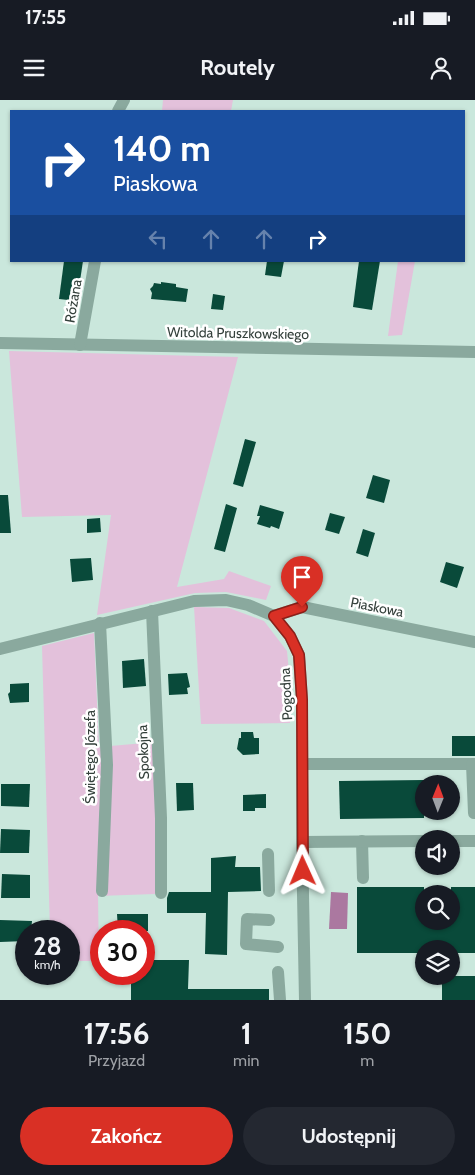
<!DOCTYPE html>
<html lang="pl">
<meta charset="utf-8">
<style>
body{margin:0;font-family:Cabin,sans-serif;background:#242831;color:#f1f3f6;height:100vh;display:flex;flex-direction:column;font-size:19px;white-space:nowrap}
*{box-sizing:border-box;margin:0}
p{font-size:16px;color:#9ea1a6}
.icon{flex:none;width:28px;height:28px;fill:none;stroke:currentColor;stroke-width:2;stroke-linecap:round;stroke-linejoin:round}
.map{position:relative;height:900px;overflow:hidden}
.sheet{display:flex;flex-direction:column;background:#171b24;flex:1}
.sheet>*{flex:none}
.top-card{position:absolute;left:10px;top:10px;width:455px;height:152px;border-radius:0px;box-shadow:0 1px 4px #0004;background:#1a4fa0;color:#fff;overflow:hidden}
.needle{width:32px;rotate:1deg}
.tools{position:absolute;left:415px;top:675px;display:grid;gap:10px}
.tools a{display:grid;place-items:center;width:45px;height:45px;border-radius:50%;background:#171b24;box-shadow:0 1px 4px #0004;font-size:25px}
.speed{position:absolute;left:15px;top:820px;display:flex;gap:10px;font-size:25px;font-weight:700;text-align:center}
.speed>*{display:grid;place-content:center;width:65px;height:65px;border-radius:50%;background:#171b24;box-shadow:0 1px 4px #0004;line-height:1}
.speed small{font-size:12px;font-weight:400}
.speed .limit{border:8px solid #d22;background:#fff;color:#111}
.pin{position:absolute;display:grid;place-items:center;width:42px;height:42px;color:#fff;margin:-51px -21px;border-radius:50% 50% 50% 0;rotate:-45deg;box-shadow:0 0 5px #0007}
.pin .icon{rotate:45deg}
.me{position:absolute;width:55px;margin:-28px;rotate:359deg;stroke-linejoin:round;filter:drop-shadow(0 0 4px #0008)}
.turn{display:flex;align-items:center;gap:18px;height:105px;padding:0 20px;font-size:22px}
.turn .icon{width:65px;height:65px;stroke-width:2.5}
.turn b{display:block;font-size:35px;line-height:42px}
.lanes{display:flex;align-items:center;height:48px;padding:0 20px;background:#0003;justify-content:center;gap:25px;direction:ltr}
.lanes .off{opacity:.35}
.eta{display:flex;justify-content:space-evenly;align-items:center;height:85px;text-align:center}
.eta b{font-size:30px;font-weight:700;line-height:35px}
.action{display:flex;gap:10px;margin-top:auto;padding:10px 20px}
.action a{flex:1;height:58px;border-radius:30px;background:#d93025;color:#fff;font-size:20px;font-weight:700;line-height:58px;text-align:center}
.action a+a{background:#242831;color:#f1f3f6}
.status{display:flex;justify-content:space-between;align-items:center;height:35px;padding:0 25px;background:#171b24;direction:ltr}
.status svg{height:14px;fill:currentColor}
header{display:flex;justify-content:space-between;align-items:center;height:65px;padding:0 20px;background:#171b24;font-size:22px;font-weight:700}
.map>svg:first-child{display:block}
.green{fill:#e3c1db}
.water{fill:#ab78a0}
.building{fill:#094a3a}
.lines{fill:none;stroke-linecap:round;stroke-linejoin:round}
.minor{stroke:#8aa99e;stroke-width:12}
.route-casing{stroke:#8d1f18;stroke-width:12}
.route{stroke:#d93025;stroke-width:9}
.labels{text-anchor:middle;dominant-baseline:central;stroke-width:5;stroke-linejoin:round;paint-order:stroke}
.street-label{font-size:14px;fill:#34403b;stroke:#fff}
</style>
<div class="status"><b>17:55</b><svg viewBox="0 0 49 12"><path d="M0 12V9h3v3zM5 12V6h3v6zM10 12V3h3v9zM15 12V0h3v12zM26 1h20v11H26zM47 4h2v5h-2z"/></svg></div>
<header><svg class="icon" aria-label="menu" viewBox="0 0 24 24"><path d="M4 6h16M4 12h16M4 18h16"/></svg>Routely<svg class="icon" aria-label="person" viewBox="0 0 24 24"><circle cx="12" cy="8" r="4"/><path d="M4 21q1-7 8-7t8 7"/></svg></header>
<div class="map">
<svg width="475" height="900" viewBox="0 0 475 900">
<rect width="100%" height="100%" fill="#cae7dc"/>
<g class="green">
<polygon points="163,0 233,0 231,11 162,11"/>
<polygon points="398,161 415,161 402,235 388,236"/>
<polygon points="9,251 238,257 177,487 224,479 229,471 271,486 266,500 226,492 195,493 97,515 111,415 22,417"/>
<polygon points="194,507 229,508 264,521 287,551 290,582 290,623 201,624"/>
<polygon points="94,533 99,647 156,642 155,794 98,796 99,861 69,861 69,831 50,831 42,546"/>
</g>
<polygon class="water" points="331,792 348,793 347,829 329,829"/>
<g class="building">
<polygon points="64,161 83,161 77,201 59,199"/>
<polygon points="267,161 284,161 281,177 265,175"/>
<polygon points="359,161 380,161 372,210 353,207"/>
<polygon points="161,182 176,184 176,187 188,189 186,202 151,199 152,193 150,189 153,186 154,183 161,184"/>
<polygon points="213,194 225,196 223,210 211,209"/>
<polygon points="245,339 256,342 243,387 233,384"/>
<polygon points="373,375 390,380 384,403 366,398"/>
<polygon points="0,395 8,395 11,433 0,433"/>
<polygon points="226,404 237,408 225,452 214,449"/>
<polygon points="260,405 284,412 279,429 271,426 270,428 257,424 260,416 257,416"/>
<polygon points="330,413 345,417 339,434 325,430"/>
<polygon points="100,418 101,432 87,433 87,419"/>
<polygon points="363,429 375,433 368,457 356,453"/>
<polygon points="91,458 93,480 72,482 70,459"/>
<polygon points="446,462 464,467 457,488 440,482"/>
<polygon points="144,559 146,586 123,588 122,561"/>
<polygon points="187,573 190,587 187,588 188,594 169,595 168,574"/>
<polygon points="29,583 29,602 10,603 8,594 10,592 10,584"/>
<polygon points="241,632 253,632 254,638 259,638 259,654 243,655 237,649 239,638 241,638"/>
<rect x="452" y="636" width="23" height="20"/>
<polygon points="424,680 424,718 340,719 339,681"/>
<polygon points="176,683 193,683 194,710 177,711"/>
<polygon points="1,684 30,684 29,707 1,706"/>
<polygon points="266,694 266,708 255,708 255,711 243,711 243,695"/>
<polygon points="1,729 30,730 29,753 0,753"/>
<polygon points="236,756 235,767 260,767 261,791 228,792 227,855 205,854 206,813 167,813 167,798 169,792 211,792 211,758"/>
<polygon points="2,774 30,775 30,798 1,798"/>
<polygon points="357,787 424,787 424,821 451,821 451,787 475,787 475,853 451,853 451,849 424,849 424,853 357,853"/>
<polygon points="117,814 148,814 148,831 118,831"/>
<polygon points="0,820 32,821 31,831 26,831 26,841 0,842"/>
<polygon points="144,860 189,860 188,889 269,889 269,900 131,900 131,874 144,874"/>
<rect x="442" y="876" width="33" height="24"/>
</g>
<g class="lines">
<g class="minor">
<polyline points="118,11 124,0"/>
<polyline points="0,243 475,252"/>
<polyline points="80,245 95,161"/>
<polyline points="152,511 161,718 161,793"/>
<polyline points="274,516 302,507 475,542"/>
<polyline points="100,523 107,665 102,791"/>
<polyline points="0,549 194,501 226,500 248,505 274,516 290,536 299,555 302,600 302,742 305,900"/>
<polyline points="302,664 475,664"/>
<polyline points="472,664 474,713"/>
<polyline points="362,741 363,778"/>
<polyline points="451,741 475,741"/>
<polyline points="302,742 424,741"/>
<polyline points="268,754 269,791"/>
<polyline points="269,820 247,819 246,844 278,847"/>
<polyline points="278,872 280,900"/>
</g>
</g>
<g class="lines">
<defs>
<polyline id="route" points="302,507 274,516 290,536 299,555 302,600 303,771"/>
</defs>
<use href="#route" class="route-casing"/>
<use href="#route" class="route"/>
</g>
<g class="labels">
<g class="street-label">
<text transform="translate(73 201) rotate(-80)">Różana</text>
<text transform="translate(238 233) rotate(1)">Witolda Pruszkowskiego</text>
<text transform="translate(377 507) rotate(11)">Piaskowa</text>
<text transform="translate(286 594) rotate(-93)">Pogodna</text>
<text transform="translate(143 652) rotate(-92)">Spokojna</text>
<text transform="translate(90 657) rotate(-90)">Świętego Józefa</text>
</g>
</g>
</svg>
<div class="tools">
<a><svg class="needle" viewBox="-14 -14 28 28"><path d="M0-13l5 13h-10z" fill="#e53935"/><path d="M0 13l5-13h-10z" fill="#9ea1a6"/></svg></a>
<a><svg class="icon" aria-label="sound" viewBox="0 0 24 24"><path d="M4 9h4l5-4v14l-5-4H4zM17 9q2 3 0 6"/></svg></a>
<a><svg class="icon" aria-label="search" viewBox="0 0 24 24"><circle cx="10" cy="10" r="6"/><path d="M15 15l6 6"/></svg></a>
<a><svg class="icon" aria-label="layers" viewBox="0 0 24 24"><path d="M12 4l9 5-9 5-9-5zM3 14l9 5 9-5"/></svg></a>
</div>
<div class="speed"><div>28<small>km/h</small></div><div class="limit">30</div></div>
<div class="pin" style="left:302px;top:507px;background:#d93025"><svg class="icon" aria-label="arrive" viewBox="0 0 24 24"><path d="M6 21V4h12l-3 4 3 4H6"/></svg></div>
<svg class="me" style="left:303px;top:771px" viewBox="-20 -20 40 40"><path d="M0-17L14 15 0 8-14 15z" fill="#d93025" stroke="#fff" stroke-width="4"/></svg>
<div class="top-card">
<div class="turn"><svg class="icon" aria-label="right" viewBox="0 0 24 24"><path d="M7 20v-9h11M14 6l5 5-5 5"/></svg><div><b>140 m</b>Piaskowa</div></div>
<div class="lanes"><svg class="icon off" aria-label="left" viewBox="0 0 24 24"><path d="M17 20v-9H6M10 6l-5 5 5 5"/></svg><svg class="icon off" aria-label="ahead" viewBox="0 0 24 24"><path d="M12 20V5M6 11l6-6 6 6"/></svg><svg class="icon off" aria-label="ahead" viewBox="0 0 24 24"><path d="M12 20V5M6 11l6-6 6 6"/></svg><svg class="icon" aria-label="right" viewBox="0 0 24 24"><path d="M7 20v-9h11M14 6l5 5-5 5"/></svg></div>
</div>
</div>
<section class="sheet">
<div class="eta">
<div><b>17:56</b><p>Przyjazd</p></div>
<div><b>1</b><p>min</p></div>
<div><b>150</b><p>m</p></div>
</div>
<div class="action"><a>Zakończ</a><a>Udostępnij</a></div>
</section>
